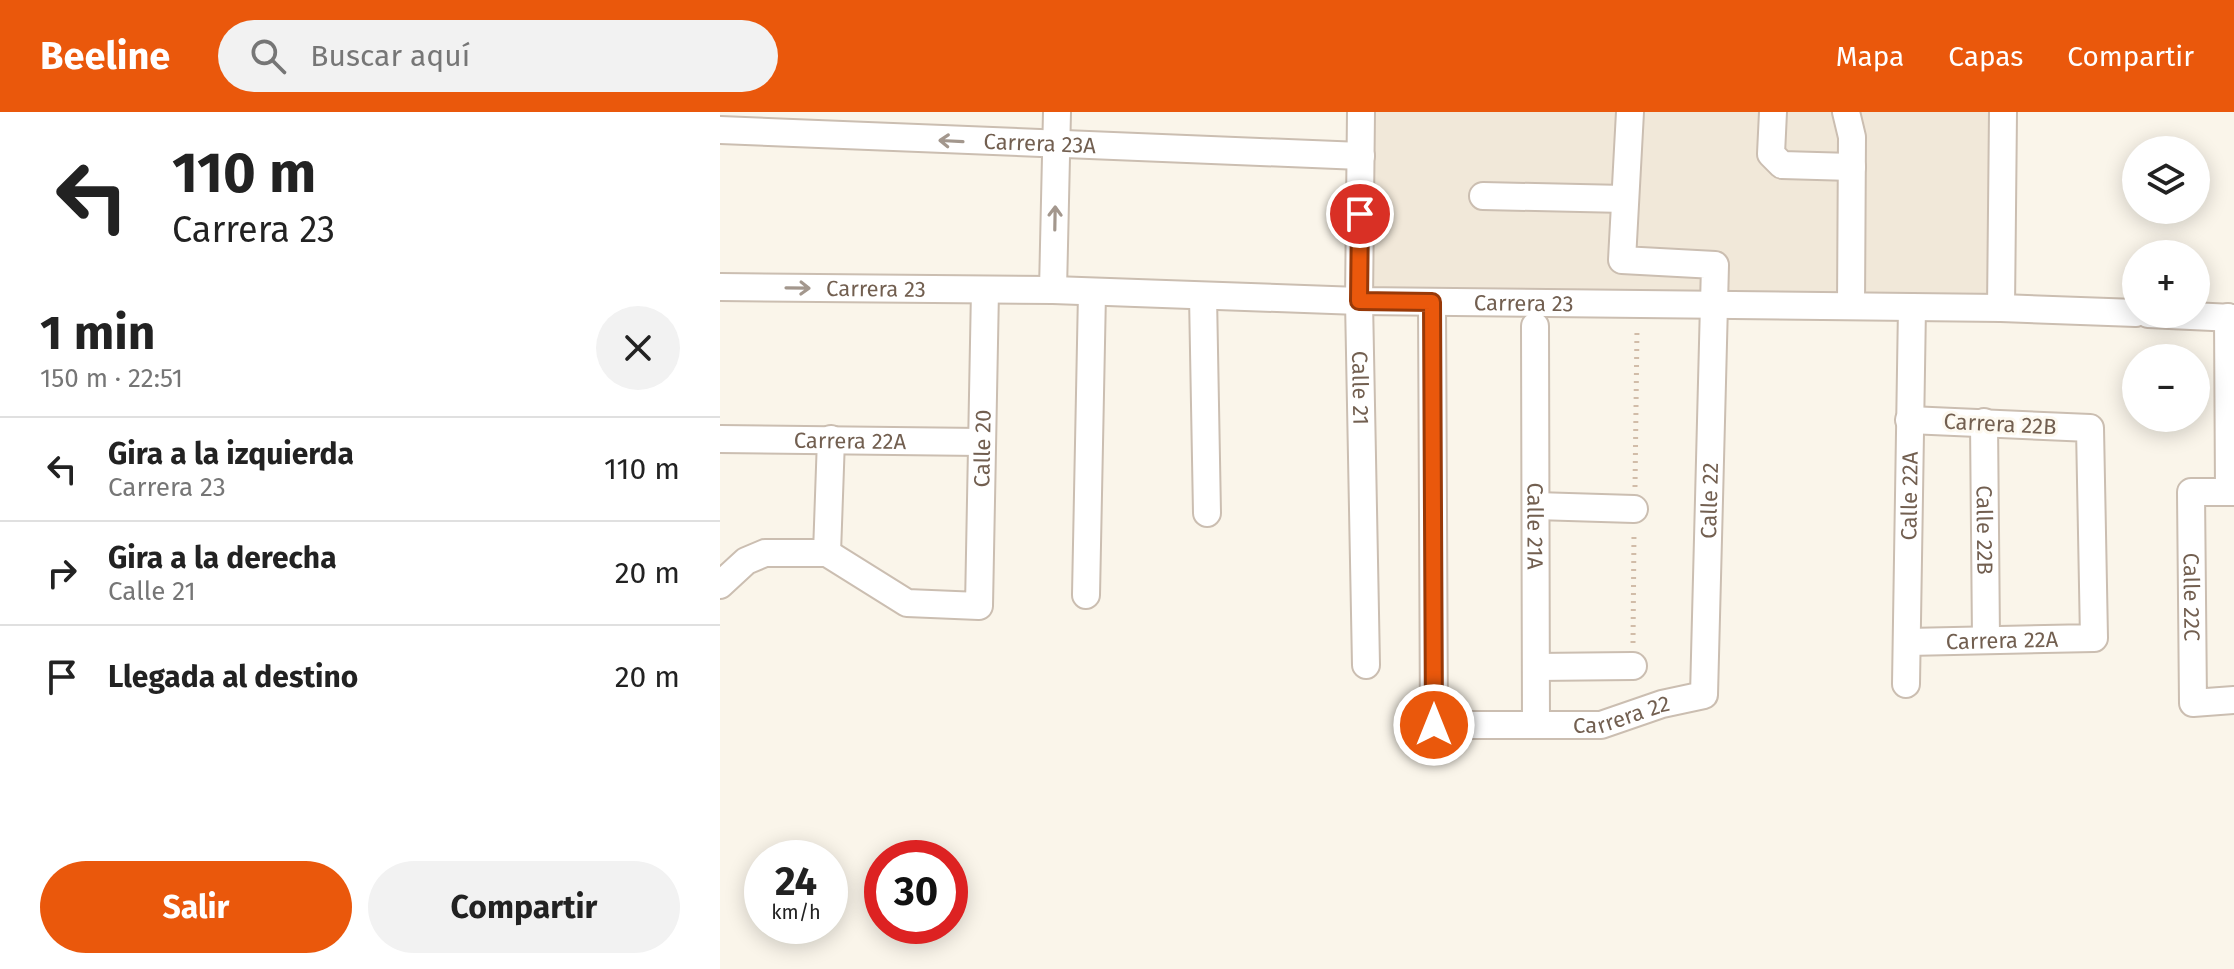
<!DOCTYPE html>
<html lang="es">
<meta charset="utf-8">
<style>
body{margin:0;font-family:"Fira Sans",sans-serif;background:#f2f2f2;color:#222;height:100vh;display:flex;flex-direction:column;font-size:30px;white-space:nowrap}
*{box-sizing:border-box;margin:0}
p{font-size:26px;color:#767676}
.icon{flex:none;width:44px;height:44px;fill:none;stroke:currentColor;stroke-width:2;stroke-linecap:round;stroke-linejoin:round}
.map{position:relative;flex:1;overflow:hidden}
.drawer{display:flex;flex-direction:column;background:#fff;width:720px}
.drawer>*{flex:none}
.hud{background:#fff;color:#222;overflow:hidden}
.fabs{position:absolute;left:1402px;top:24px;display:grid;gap:16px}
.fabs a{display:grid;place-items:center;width:88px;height:88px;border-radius:50%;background:#fff;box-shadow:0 4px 20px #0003;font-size:40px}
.speed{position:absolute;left:24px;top:728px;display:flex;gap:16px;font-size:40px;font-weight:700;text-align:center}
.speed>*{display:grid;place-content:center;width:104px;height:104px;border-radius:50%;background:#fff;box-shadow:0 4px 20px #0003;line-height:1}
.speed small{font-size:20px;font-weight:400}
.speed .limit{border:12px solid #d22;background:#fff;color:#111}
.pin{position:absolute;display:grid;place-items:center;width:68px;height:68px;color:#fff;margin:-34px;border:4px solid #fff;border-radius:50%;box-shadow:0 2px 8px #0007}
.me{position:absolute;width:88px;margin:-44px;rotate:0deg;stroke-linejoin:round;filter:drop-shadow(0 0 6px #0008)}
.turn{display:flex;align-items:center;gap:28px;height:168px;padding:0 40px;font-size:36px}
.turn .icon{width:104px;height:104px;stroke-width:2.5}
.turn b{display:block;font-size:56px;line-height:68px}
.round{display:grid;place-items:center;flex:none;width:84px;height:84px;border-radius:42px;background:#f2f2f2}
.overview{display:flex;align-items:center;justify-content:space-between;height:136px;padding:0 40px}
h1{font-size:48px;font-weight:700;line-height:60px}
.button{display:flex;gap:16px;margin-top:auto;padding:16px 40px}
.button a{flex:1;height:92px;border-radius:48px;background:#ea580c;color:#fff;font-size:32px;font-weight:700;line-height:92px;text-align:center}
.button a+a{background:#f2f2f2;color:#222}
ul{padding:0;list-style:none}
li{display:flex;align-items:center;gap:24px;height:104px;padding:0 40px;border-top:2px solid #e0e0e0}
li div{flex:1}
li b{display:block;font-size:30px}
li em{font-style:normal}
header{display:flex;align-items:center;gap:48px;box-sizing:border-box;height:112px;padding:0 40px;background:#ea580c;color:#fff}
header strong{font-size:38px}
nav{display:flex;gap:44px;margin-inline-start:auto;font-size:28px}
.search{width:560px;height:72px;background:#f2f2f2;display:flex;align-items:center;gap:20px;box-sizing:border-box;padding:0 28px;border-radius:44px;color:#767676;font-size:30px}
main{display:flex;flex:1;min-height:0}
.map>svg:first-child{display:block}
.residential{fill:#f1e8d9}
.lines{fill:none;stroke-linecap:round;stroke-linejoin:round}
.minor-casing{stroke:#cbbeb1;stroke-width:30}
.path{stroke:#d1bca8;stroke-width:5;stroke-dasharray:2 6;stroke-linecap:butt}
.minor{stroke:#fff;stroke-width:26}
.oneway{stroke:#a3978d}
.route-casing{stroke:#983908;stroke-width:20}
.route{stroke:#ea580c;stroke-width:14}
.labels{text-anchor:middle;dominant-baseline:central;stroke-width:6;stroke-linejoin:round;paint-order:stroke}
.street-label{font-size:22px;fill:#725f50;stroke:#fdf9f0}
</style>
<header>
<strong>Beeline</strong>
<div class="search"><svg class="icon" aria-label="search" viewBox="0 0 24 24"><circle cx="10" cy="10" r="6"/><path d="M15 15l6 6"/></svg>Buscar aquí</div>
<nav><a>Mapa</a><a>Capas</a><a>Compartir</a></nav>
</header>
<main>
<section class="drawer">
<div class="hud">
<div class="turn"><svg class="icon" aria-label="left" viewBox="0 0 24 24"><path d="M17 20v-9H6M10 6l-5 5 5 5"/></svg><div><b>110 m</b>Carrera 23</div></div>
</div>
<div class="overview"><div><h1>1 min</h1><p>150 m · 22:51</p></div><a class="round"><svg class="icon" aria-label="close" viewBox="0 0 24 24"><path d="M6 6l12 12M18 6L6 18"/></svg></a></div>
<ul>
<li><svg class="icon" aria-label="left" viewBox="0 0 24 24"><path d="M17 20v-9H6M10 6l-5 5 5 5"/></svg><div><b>Gira a la izquierda</b><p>Carrera 23</p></div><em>110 m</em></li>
<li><svg class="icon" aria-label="right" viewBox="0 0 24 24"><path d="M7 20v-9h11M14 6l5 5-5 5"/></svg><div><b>Gira a la derecha</b><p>Calle 21</p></div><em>20 m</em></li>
<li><svg class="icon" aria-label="arrive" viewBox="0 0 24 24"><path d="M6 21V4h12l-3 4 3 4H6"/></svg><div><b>Llegada al destino</b></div><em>20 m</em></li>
</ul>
<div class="button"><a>Salir</a><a>Compartir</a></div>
</section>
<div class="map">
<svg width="1514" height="857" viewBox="0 0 1514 857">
<rect width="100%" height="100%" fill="#faf5ea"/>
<polygon class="residential" points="641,0 1283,0 1281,196 639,189"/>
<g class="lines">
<defs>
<g id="minor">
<path id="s1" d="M 641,0 L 639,189 L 646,553"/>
<polyline points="1053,0 1051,42 1062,53 1132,55"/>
<polyline points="1126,0 1132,25 1131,194"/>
<path id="s2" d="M 0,18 L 641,44"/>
<polyline points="763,84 905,87"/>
<path id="s3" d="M 0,175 L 333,178 L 639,189 L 1281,196 L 1416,201"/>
<polyline points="333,178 337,0"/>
<polyline points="483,184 487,401"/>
<path id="s4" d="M 712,190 L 714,613 L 881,613 L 942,592 L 984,583 L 995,153 L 902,148 L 910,0"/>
<polyline points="1281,196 1283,0"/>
<polyline points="1428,202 1514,206"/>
<polyline points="1508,205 1509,380"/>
<path id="s5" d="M 815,214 L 816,613"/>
<path id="s6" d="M 1264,310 L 1266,527"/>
<path id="s7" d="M 0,327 L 261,330"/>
<path id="s8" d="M 1514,380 L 1471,380 L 1473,591 L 1514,588"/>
<polyline points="816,394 914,397"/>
<polyline points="107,441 111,327"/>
<path id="s9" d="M 0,473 L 26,449 L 45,441 L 107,441 L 187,491 L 259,494 L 265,178"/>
<polyline points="366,483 372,181"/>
<path id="s10" d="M 1188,530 L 1374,526 L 1370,316 L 1189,308"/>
<polyline points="816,555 913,554"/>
<path id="s11" d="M 1186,572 L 1192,195"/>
</g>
</defs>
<use href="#minor" class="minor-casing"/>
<g class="path">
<polyline points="915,375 917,217"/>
<polyline points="913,531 914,421"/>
</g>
<use href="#minor" class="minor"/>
</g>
<defs><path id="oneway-shaft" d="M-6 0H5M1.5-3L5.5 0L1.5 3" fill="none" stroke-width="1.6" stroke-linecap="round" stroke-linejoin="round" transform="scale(2)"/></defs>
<g class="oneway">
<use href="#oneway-shaft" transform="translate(231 29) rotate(-177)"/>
<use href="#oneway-shaft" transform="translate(335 106) rotate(-89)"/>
<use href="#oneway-shaft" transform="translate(78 176) rotate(1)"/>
</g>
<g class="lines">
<defs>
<polyline id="route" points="640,102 639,189 712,190 714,613"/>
</defs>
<use href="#route" class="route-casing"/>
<use href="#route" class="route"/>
</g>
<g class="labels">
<g class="street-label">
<text stroke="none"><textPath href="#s2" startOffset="320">Carrera 23A</textPath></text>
<text stroke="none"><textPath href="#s3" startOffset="156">Carrera 23</textPath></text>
<text stroke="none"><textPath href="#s3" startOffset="804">Carrera 23</textPath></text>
<text stroke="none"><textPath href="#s1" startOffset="276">Calle 21</textPath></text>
<text transform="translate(1280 312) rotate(3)">Carrera 22B</text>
<text stroke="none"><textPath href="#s7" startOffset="130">Carrera 22A</textPath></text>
<text stroke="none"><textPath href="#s9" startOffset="442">Calle 20</textPath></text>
<text stroke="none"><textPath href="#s11" startOffset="188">Calle 22A</textPath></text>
<text stroke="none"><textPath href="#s4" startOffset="892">Calle 22</textPath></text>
<text stroke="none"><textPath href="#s5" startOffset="200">Calle 21A</textPath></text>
<text stroke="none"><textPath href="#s6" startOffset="108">Calle 22B</textPath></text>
<text stroke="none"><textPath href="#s8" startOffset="148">Calle 22C</textPath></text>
<text stroke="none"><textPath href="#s10" startOffset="94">Carrera 22A</textPath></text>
<text stroke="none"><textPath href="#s4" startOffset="612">Carrera 22</textPath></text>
</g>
</g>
</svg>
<div class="fabs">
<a><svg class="icon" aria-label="layers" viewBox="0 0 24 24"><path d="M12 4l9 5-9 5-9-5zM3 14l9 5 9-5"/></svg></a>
<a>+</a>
<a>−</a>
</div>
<div class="speed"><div>24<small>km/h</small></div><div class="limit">30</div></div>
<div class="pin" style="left:640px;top:102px;background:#d93025"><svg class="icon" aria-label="arrive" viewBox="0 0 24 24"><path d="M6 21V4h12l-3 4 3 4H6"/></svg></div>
<svg class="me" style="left:714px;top:613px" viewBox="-20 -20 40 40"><circle r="17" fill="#ea580c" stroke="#fff" stroke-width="3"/><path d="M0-11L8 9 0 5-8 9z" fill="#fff"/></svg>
</div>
</main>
